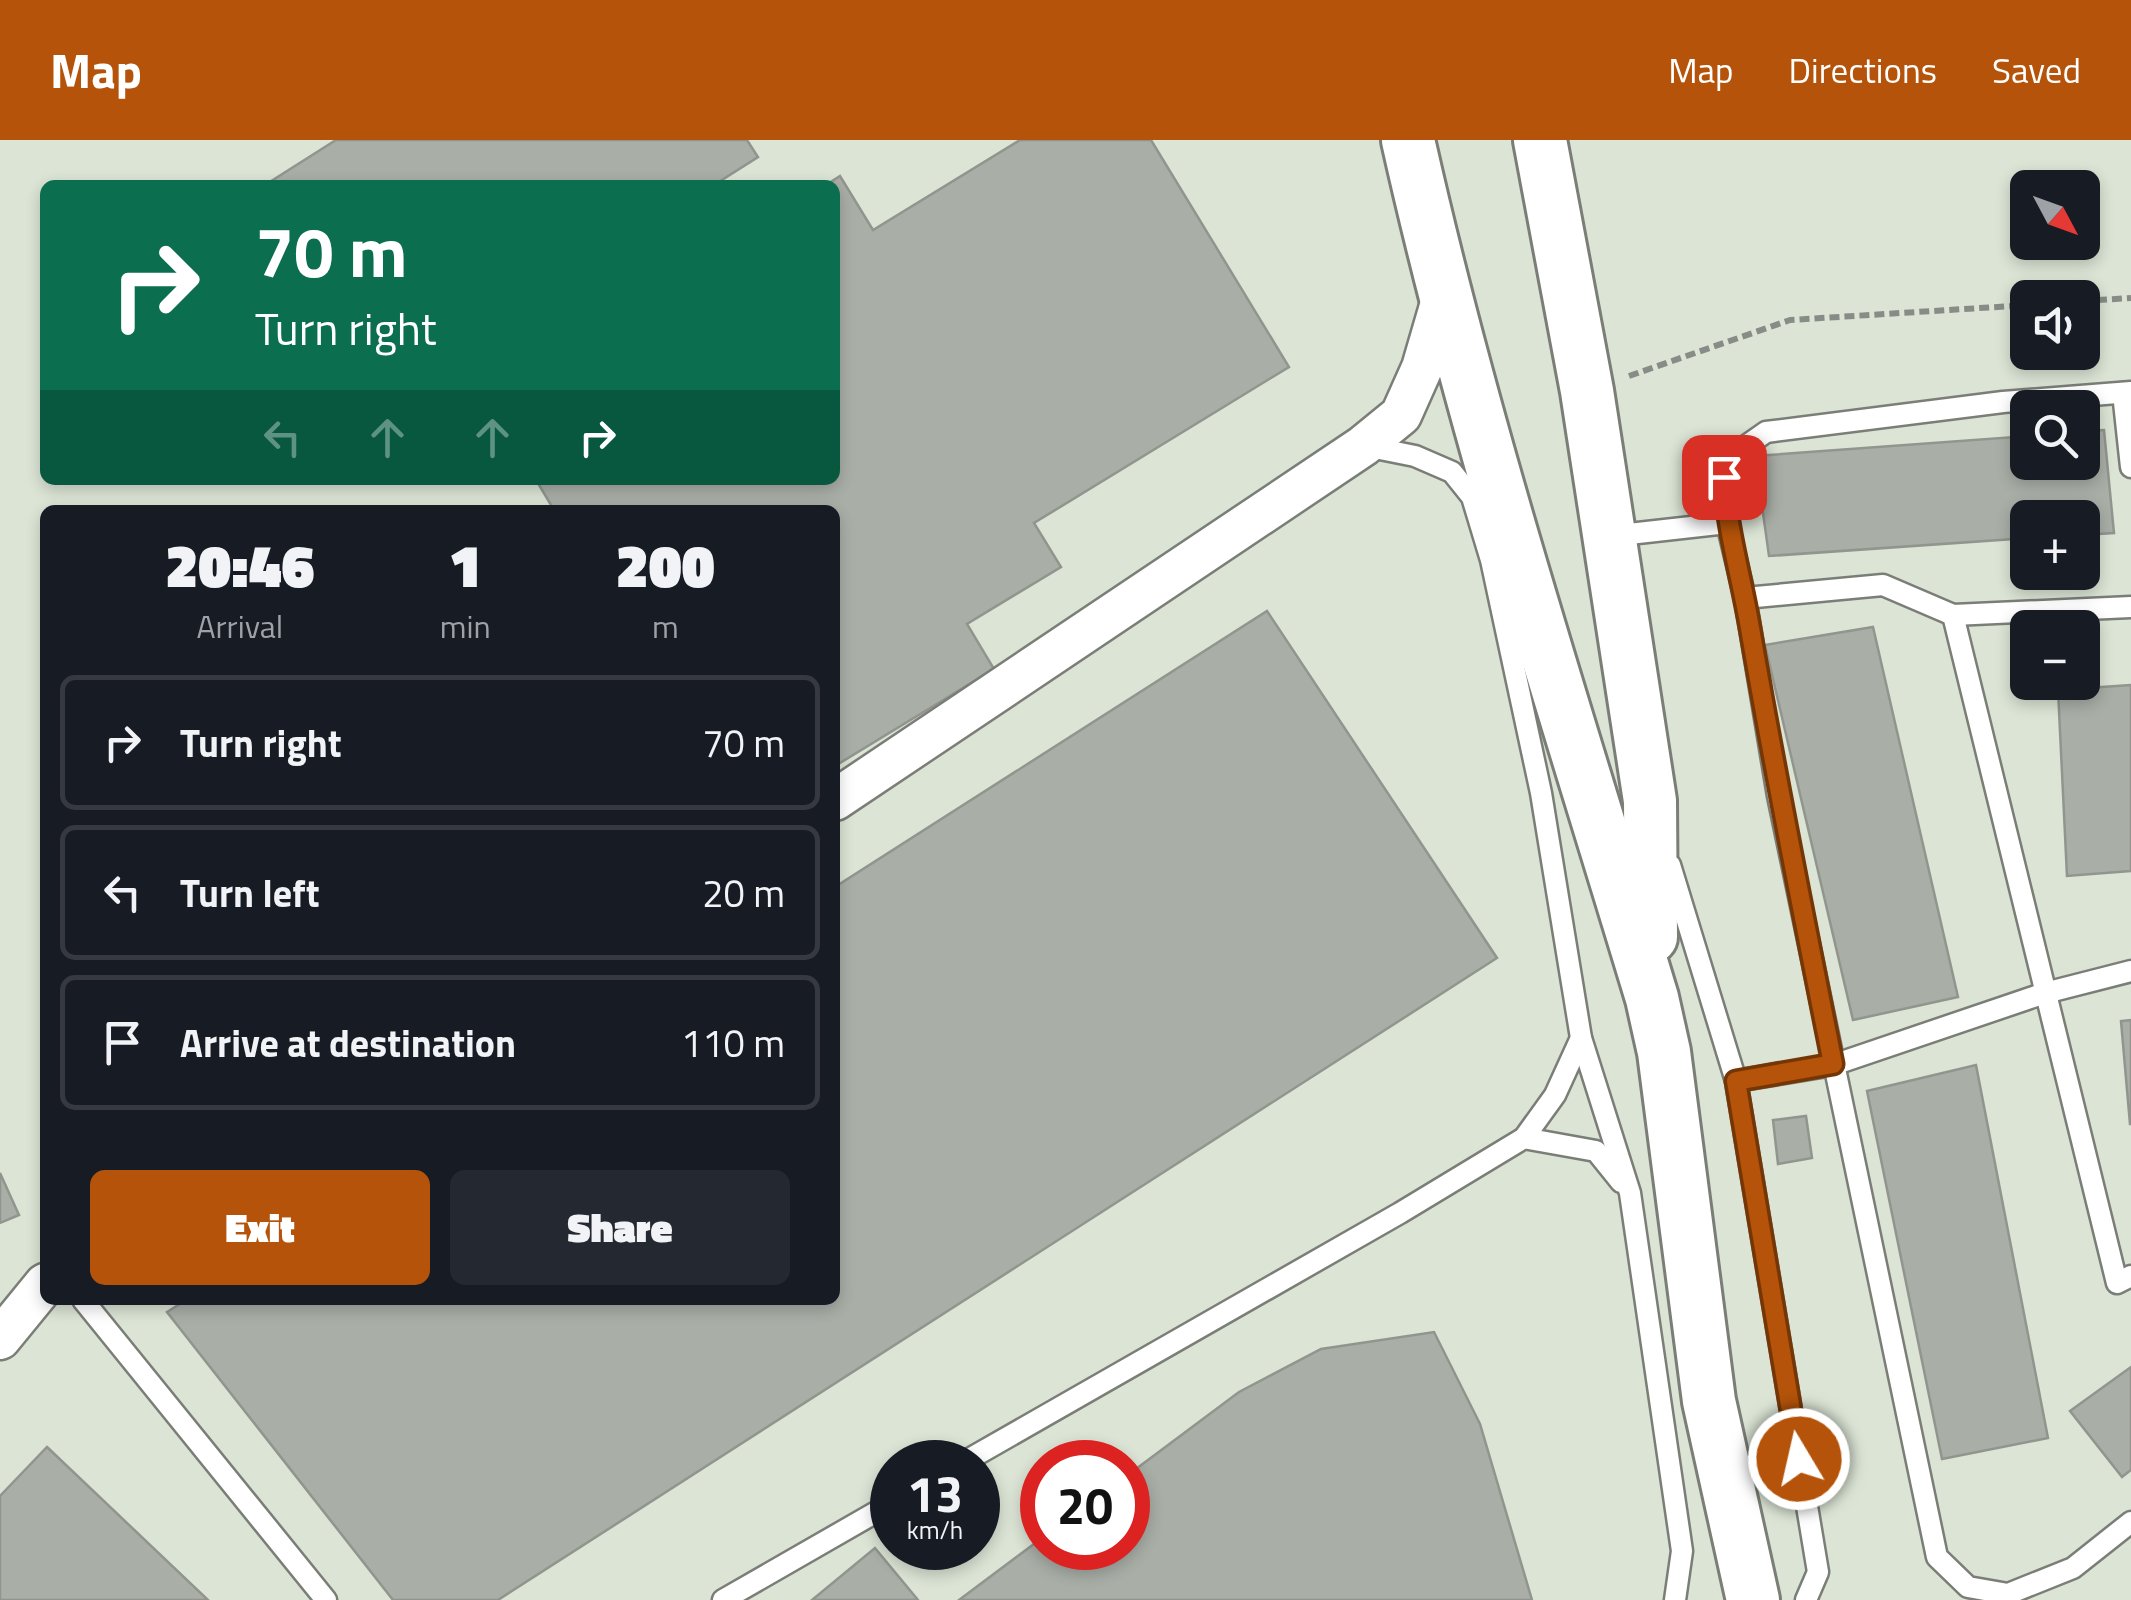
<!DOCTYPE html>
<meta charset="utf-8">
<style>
body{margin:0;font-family:"Titillium Web",sans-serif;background:#242831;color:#f1f3f6;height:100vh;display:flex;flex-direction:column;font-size:38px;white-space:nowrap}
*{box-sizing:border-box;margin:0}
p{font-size:32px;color:#9ea1a6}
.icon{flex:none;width:55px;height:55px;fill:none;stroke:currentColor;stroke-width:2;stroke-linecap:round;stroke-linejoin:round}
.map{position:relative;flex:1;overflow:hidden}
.drawer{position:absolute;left:40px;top:365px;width:800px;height:800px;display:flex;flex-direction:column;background:#171b24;border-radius:15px;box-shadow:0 5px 15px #0003}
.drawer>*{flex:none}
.top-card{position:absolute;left:40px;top:40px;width:800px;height:305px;border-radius:15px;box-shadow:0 5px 15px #0003;background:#0b6e4f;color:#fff;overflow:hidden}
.needle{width:65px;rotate:131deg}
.fabs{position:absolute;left:2010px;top:30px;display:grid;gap:20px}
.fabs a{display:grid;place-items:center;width:90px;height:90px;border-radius:15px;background:#171b24;box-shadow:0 5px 15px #0003;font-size:50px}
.speed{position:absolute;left:870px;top:1300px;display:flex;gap:20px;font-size:50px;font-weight:700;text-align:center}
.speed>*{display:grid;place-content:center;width:130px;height:130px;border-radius:50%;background:#171b24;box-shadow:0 5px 15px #0003;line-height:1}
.speed small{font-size:25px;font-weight:400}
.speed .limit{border:15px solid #d22;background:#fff;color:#111}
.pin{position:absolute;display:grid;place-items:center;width:85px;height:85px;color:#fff;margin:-42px;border-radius:20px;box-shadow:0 5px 15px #0006}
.me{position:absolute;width:110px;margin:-55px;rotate:351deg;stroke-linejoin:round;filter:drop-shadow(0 0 8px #0008)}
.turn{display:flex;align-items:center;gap:35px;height:210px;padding:0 50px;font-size:45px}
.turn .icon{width:130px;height:130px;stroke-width:2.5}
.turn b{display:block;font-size:70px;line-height:85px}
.lanes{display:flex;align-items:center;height:95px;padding:0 50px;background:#0003;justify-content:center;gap:50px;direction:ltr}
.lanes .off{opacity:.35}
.eta{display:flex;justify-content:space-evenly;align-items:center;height:170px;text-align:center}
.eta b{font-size:60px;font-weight:800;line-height:70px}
.button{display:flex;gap:20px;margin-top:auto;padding:20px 50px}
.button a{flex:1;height:115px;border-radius:15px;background:#b45309;color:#fff;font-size:40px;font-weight:800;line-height:115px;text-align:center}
.button a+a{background:#242831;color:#f1f3f6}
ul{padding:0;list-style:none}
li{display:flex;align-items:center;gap:30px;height:135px;margin:0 20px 15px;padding:0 30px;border:5px solid #363941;border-radius:15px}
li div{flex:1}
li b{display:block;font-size:38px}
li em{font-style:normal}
header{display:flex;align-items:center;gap:60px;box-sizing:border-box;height:140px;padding:0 50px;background:#b45309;color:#fff}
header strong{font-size:48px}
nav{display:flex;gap:55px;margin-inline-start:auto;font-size:35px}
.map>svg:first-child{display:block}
.built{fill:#dbe4d5;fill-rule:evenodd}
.building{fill:#a9aea7;stroke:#91958e;stroke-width:2.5}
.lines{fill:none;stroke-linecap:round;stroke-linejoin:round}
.service-casing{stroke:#7a7e77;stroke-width:25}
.minor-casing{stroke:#7a7e77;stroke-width:45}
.tertiary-casing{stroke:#7a7e77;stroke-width:58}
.path{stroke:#888c86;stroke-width:6;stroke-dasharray:10 5;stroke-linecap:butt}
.service{stroke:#fff;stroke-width:20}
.minor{stroke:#fff;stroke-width:40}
.tertiary{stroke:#fff;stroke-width:52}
.route-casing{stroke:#753606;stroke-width:25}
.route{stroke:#b45309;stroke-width:18}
</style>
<header>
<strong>Map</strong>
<nav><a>Map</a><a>Directions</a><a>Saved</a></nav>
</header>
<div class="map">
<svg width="2131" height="1460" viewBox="0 0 2131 1460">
<rect width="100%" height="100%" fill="#e7ece4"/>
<path class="built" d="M 0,0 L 2131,0 L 2131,1460 L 0,1460 ZM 45,45 L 835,45 L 835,340 L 45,340 ZM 2028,48 L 2082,48 L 2082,102 L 2028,102 ZM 2028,158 L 2082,158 L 2082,212 L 2028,212 ZM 2028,268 L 2082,268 L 2082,322 L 2028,322 ZM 45,370 L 835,370 L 835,1160 L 45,1160 ZM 2028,378 L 2082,378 L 2082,432 L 2028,432 ZM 2028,488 L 2082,488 L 2082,542 L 2028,542 ZM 892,1322 L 978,1322 L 978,1408 L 892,1408 ZM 1042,1322 L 1128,1322 L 1128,1408 L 1042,1408 Z"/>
<g class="building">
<polygon points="336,0 747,0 758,17 714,45 265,45"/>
<polygon points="1020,0 1151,0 1289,227 1034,383 1061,427 967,484 994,529 835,626 835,370 554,370 536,340 835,340 835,45 826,45 840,36 873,90"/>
<polygon points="2104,290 2114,393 2082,395 2082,378 2028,378 2028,398 1769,416 1755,316 2028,296 2028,322 2082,322 2082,291"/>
<polygon points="1267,471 1497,818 498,1460 393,1460 167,1172 186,1160 835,1160 835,747"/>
<polygon points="1873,487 1958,857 1853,880 1765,505"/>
<polygon points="2131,545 2131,731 2067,736 2058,550"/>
<polygon points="2131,880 2131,984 2130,984 2121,881"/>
<polygon points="1976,925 2048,1298 1942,1319 1867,951"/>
<polygon points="1806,976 1812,1018 1778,1024 1773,980"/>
<polygon points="0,1033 19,1075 0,1083"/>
<polygon points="1434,1192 1480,1284 1532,1460 959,1460 1042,1398 1042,1408 1128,1408 1128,1335 1239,1252 1321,1209"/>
<polygon points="2131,1227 2131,1330 2122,1337 2070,1271"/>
<polygon points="47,1307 208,1460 0,1460 0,1356"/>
<polygon points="875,1408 918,1460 812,1460"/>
</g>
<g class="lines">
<defs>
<g id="service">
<polyline points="2131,252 2003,262 1766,292 1736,313 1724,337 1727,383 1745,458 1778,656 1937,1417 1968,1447 2008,1454 2073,1428 2131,1382"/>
<polyline points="2123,253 2131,327"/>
<polyline points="1365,306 1415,316 1452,332 1472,357 1491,420 1541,653 1581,898 1630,1053 1682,1411 1675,1460"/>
<polyline points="1611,396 1727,383"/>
<polyline points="1745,458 1883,445 1953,475 2131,467"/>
<polyline points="1953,475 2117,1143 2131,1136"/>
<polyline points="1670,725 1736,941 1818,1432 1806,1460"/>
<polyline points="1736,941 1833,925 2045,853 2131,831"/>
<polyline points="1524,998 1596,1011 1621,1042"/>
<polyline points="83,1160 326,1460"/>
<polyline points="964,1322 1400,1073 1524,998 1555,955 1581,898"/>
<polyline points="723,1460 892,1363"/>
</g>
<g id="minor">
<polyline points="835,660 1363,306 1401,275 1422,228 1443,156"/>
<polyline points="0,1199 45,1144"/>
</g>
<g id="tertiary">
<path d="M 1408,0 C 1473,290 1566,573 1652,858 L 1664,912 L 1709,1261 L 1753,1460"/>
<polyline points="1540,0 1587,251 1650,661 1651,797"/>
</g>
</defs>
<use href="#service" class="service-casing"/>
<use href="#minor" class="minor-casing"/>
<use href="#tertiary" class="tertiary-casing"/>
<g class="path">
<polyline points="2082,161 2131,158"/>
<polyline points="1629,236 1790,180 2028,165"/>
</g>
<use href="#service" class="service"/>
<use href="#minor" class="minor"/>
<use href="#tertiary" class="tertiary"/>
</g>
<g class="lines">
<defs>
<path id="route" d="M 1724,337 C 1727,391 1741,435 1750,488 C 1775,634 1804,779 1833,924 L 1736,941 L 1799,1319"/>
</defs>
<use href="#route" class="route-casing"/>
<use href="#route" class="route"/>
</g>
</svg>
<div class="fabs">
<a><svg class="needle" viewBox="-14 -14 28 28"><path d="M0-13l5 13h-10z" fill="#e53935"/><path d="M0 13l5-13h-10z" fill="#9ea1a6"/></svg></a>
<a><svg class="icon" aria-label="sound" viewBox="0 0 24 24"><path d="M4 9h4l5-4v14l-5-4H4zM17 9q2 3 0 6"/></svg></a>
<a><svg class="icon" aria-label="search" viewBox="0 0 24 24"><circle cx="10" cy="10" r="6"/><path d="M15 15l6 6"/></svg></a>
<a>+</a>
<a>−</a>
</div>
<div class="speed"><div>13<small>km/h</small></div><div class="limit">20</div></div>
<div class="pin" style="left:1724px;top:337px;background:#d93025"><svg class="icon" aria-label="arrive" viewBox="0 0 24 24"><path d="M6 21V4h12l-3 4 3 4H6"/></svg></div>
<svg class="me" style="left:1799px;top:1319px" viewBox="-20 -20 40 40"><circle r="17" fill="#b45309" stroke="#fff" stroke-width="3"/><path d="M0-11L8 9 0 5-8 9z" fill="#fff"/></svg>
<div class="top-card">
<div class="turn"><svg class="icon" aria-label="right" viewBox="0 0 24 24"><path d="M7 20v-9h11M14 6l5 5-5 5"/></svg><div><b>70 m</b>Turn right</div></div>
<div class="lanes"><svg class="icon off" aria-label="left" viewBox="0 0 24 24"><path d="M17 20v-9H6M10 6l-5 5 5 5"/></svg><svg class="icon off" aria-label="ahead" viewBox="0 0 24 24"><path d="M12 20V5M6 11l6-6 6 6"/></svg><svg class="icon off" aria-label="ahead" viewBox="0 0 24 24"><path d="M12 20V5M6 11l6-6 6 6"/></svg><svg class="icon" aria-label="right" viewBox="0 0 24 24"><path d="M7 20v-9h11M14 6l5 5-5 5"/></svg></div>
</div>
<section class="drawer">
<div class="eta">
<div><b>20:46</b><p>Arrival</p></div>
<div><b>1</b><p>min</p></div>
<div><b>200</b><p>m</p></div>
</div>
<ul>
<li><svg class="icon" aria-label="right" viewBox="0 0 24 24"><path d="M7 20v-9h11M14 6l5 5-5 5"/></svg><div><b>Turn right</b></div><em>70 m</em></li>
<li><svg class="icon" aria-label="left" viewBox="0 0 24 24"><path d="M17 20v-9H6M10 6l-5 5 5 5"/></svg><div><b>Turn left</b></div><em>20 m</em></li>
<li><svg class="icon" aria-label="arrive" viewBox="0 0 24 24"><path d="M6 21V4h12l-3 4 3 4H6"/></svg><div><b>Arrive at destination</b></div><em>110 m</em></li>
</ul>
<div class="button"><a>Exit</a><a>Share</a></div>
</section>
</div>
